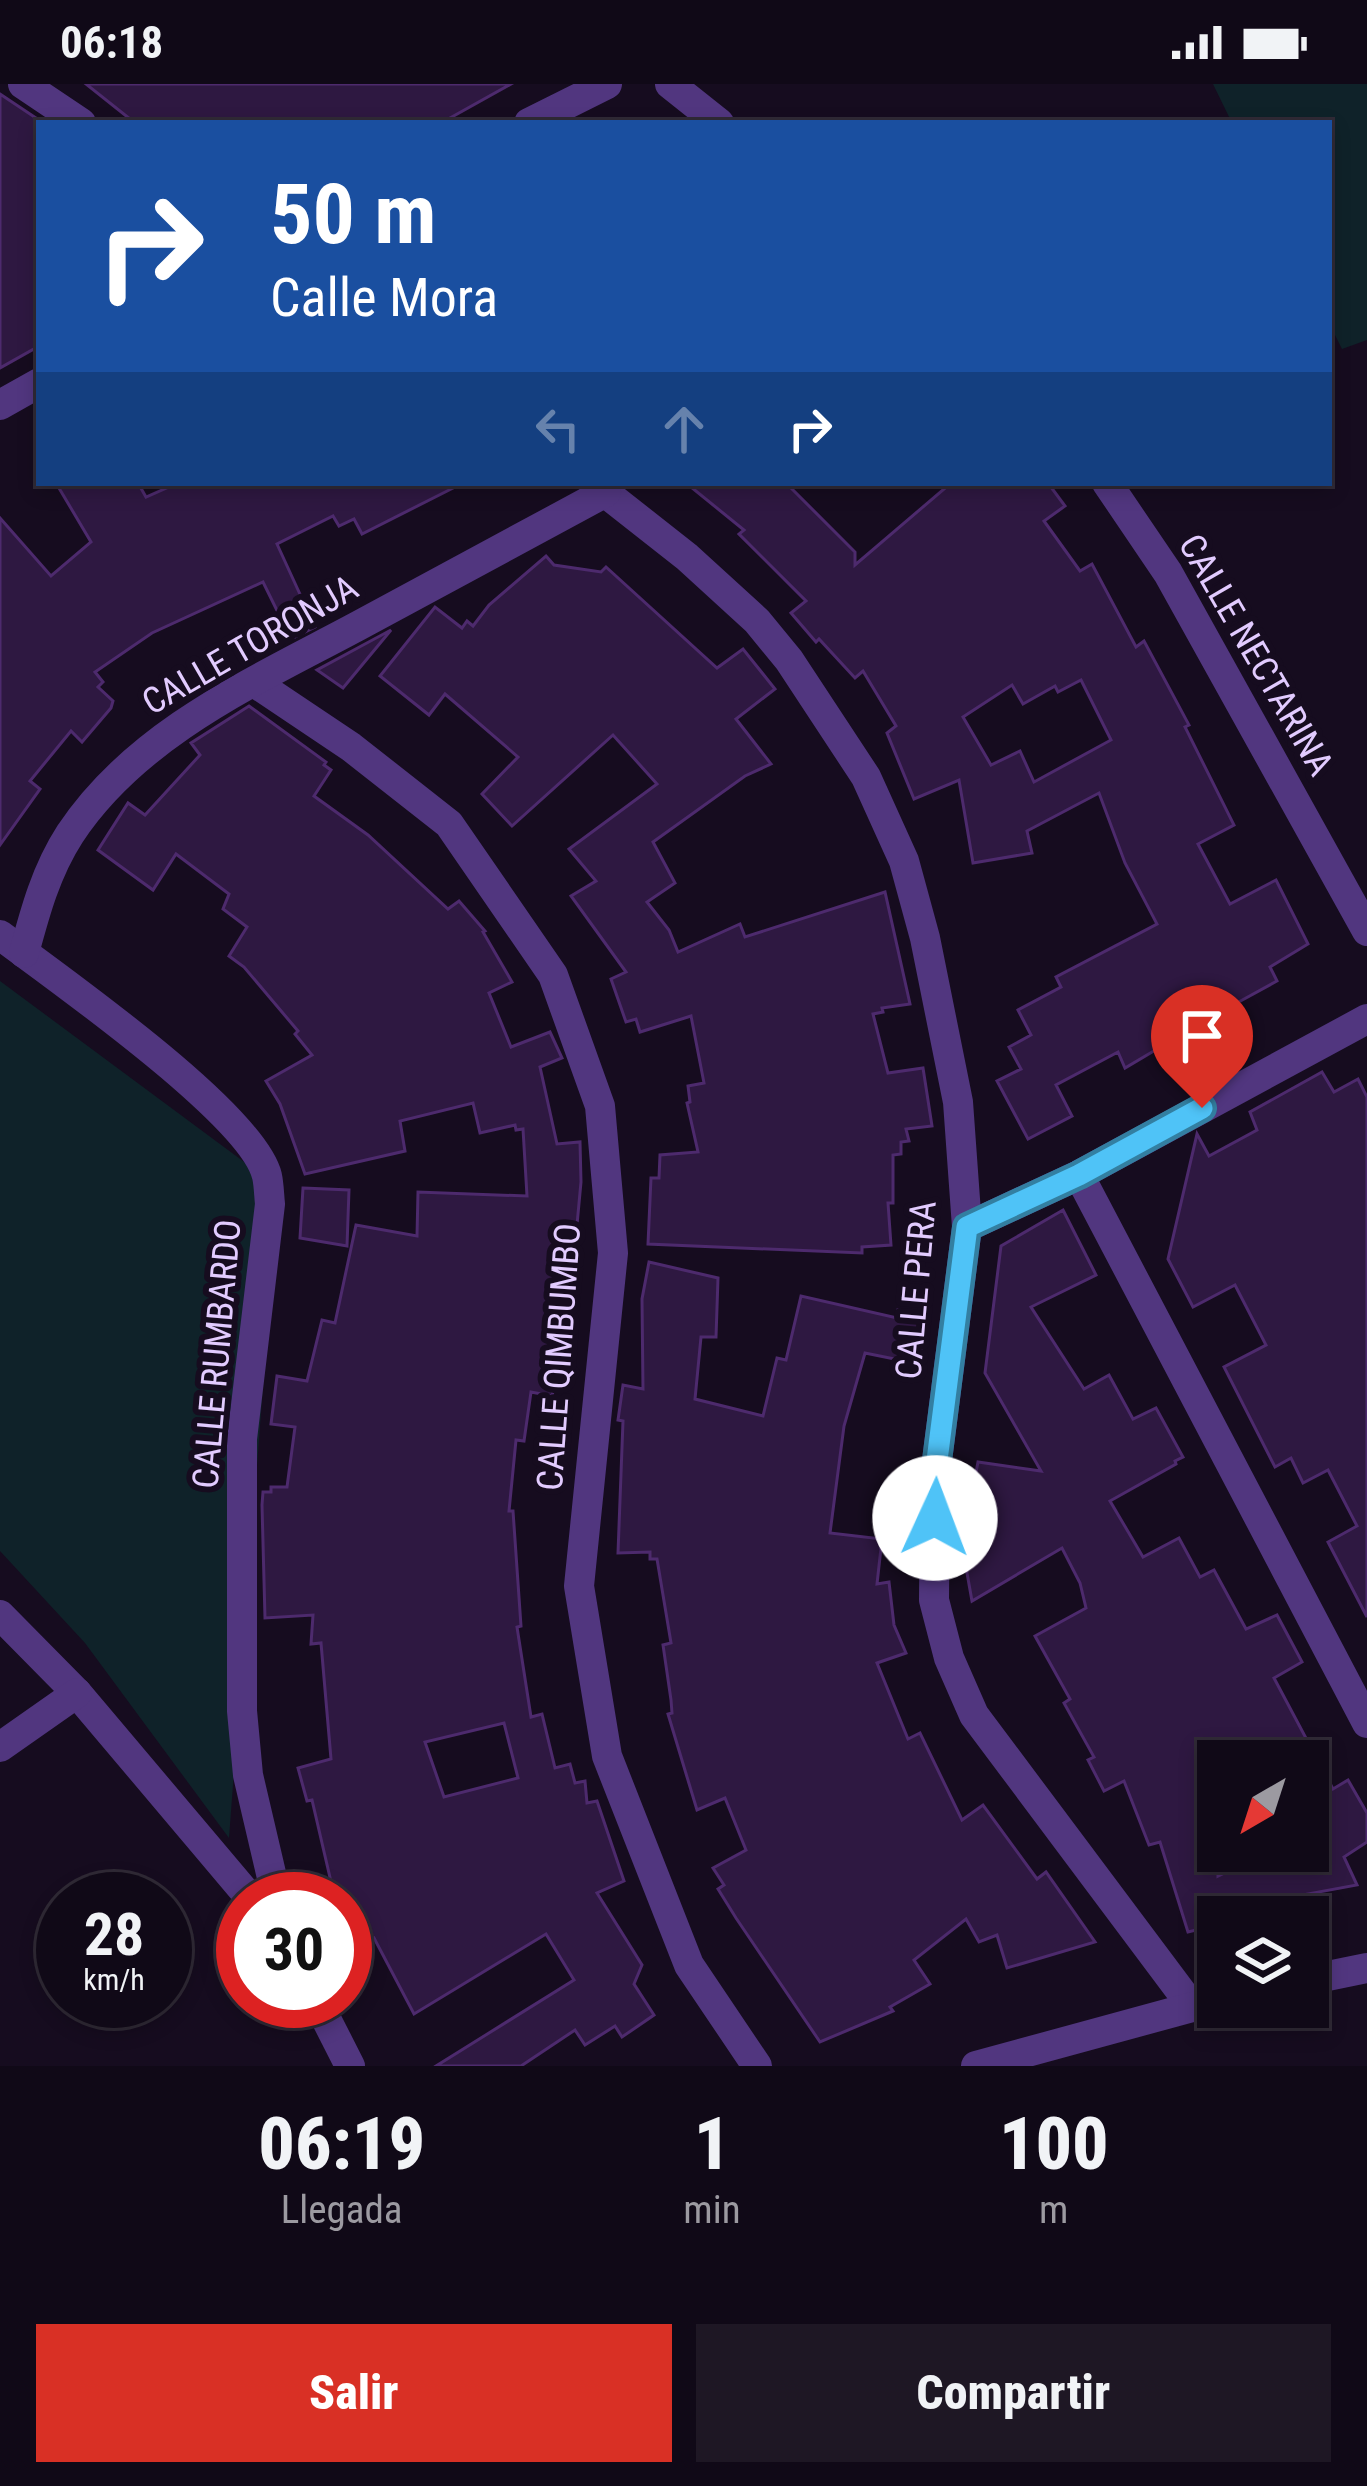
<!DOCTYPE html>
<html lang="es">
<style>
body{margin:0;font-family:"Roboto Condensed",sans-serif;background:#1e1724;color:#f1f3f6;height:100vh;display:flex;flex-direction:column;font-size:45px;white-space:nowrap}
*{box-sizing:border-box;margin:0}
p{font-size:39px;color:#9c9aa1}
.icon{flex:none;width:66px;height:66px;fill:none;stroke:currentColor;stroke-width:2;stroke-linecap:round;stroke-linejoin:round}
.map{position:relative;height:1982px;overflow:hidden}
.panel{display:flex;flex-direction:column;background:#100917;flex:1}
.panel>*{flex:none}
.guide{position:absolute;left:36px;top:36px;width:1296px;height:366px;border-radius:0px;box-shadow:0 6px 18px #0003,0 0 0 3px #302a36;background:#1a4fa0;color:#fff;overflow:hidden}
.needle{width:78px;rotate:219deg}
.fabs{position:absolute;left:1197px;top:1656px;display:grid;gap:24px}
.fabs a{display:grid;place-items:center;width:132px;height:132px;border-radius:0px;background:#100917;box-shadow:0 6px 18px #0003,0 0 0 3px #302a36;font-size:60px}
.speed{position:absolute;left:36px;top:1788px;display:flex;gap:24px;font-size:60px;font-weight:700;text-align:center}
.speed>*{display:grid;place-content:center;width:156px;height:156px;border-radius:50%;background:#100917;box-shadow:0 6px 18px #0003,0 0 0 3px #302a36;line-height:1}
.speed small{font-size:30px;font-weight:400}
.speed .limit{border:18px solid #d22;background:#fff;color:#111}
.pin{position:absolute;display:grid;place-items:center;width:102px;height:102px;color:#fff;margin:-123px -51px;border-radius:50% 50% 50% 0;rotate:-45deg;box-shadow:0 0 12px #0007}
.pin .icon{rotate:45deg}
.me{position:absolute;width:132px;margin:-66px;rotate:2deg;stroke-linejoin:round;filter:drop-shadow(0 0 9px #0008)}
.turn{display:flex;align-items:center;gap:42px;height:252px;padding:0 36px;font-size:54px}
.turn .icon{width:156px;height:156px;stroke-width:2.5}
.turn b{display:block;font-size:84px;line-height:102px}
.lanes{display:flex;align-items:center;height:114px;padding:0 36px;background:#0003;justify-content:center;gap:60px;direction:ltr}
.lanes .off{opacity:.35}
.eta{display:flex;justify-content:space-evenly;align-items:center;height:204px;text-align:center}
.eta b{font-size:72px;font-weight:800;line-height:84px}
.button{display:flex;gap:24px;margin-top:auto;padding:24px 36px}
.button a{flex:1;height:138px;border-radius:0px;background:#d93025;color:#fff;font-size:48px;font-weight:800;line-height:138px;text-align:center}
.button a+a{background:#1e1724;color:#f1f3f6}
.status{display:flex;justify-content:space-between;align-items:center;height:84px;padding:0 60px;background:#100917;direction:ltr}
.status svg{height:33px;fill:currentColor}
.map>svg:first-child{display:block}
.green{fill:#0f2229}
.building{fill:#2e1841;stroke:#4d2a6d;stroke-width:3;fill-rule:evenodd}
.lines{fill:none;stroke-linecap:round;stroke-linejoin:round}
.minor{stroke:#51367f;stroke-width:30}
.tertiary{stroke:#51367f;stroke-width:30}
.route-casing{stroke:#337fa1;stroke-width:30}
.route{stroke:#4fc3f7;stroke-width:21}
.labels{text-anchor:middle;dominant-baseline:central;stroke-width:12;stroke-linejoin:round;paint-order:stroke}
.street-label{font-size:36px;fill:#e2cbff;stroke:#160c1f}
</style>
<div class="status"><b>06:18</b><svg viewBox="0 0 49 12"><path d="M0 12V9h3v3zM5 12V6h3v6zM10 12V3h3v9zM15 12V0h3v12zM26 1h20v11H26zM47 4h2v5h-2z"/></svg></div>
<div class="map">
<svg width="1367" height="1982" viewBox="0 0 1367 1982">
<rect width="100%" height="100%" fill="#160c1f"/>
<g class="green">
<polygon points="1213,0 1367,0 1367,256 1342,265 1329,239 1329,39 1232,39"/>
<polygon points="0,897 278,1103 229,1754 85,1559 0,1467"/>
</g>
<g class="building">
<polygon points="86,0 511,0 441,39 135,39"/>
<polygon points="0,10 39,36 39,262 0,284"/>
<polygon points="56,399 138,399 146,413 178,399 463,399 362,450 354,435 339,442 333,432 277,460 315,543 291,555 263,498 152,549 95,588 103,598 98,603 113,617 111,624 82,658 71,647 30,697 40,705 0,761 0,434 51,492 91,458"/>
<path d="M 686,399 L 786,399 L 855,468 L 855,481 L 951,399 L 1048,399 L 1065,422 L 1044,437 L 1080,487 L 1092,480 L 1136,563 L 1144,557 L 1189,641 L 1185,643 L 1234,741 L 1198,760 L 1230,820 L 1276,796 L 1308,860 L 1270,883 L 1277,897 L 1235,920 L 1247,942 L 1217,958 L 1206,936 L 1125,984 L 1118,968 L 1056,1001 L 1072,1032 L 1028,1055 L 997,997 L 1021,985 L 1009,963 L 1031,951 L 1018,926 L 1061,903 L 1056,893 L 1157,840 L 1125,779 L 1099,709 L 1027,747 L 1032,769 L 973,779 L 959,696 L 914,715 L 887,649 L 896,642 L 863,587 L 855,594 L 819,555 L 816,558 L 791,529 L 806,517 L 739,450 L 744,446 ZM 1081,596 L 1111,656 L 1034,698 L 1020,667 L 991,681 L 963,633 L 1012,601 L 1023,620 L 1055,602 L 1058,608 Z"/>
<polygon points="546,472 554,481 601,488 606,483 717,584 743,565 775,605 736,635 771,680 745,692 653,758 675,799 647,818 669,846 678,868 740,840 745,853 885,808 910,920 882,924 883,928 873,930 888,989 923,984 932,1042 906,1045 909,1057 901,1058 901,1070 893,1071 893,1119 888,1119 891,1161 862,1163 862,1169 648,1160 651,1094 659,1094 660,1071 698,1068 687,1019 690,1018 688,1002 704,999 691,932 640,948 636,935 626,938 611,895 626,888 571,812 596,797 569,765 657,700 613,651 512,742 482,710 518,673 445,610 429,631 380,592 435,523 462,544 467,537 473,542 489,521"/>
<polygon points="391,546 343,604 317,586 365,560"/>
<path d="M 249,622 L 326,678 L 324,681 L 331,686 L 314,712 L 368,751 L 448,825 L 459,817 L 485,847 L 483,848 L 512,898 L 489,909 L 511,963 L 550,948 L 562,974 L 540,983 L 557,1060 L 580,1058 L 581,1098 L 571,1205 L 555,1267 L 562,1268 L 552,1312 L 531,1308 L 524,1357 L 516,1356 L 509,1427 L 513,1427 L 521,1542 L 517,1543 L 531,1633 L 542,1630 L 555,1684 L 570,1680 L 575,1699 L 585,1697 L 587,1719 L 597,1717 L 624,1797 L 597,1809 L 642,1881 L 634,1900 L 654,1931 L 622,1953 L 615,1942 L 585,1961 L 575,1946 L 521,1982 L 436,1982 L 574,1896 L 546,1850 L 414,1930 L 374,1854 L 345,1867 L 345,1815 L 335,1815 L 312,1716 L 307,1717 L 298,1684 L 331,1675 L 321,1559 L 311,1560 L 313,1531 L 265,1534 L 262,1421 L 263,1408 L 271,1408 L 271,1403 L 287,1403 L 295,1343 L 271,1340 L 277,1292 L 307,1297 L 322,1236 L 335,1239 L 356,1141 L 417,1152 L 418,1108 L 527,1112 L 523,1045 L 516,1046 L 515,1041 L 480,1049 L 473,1019 L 400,1037 L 405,1067 L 305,1090 L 280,1020 L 266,997 L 312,971 L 295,950 L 298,947 L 244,883 L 229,872 L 247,843 L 223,825 L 229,810 L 176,770 L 153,806 L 98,766 L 128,719 L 145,731 L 200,671 L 191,659 ZM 504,1639 L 518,1694 L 444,1713 L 425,1658 Z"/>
<polygon points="1322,988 1334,1008 1358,995 1367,1013 1367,1533 1328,1458 1357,1442 1328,1386 1303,1399 1291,1374 1275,1383 1224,1283 1266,1261 1235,1201 1193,1223 1168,1175 1197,1050 1209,1072 1257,1046 1250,1028"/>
<polygon points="303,1104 349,1106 347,1162 300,1154"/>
<path d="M 1063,1126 L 1096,1191 L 1031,1223 L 1084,1305 L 1109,1291 L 1133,1335 L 1156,1324 L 1183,1373 L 1175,1377 L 1176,1380 L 1110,1417 L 1143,1473 L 1179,1454 L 1200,1493 L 1214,1486 L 1246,1545 L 1277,1531 L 1302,1578 L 1274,1594 L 1333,1705 L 1348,1696 L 1367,1729 L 1367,1758 L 1344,1773 L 1357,1801 L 1243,1822 L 1245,1830 L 1218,1833 L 1217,1841 L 1188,1848 L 1160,1758 L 1149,1761 L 1124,1697 L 1104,1707 L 1088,1676 L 1094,1673 L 1064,1619 L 1070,1615 L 1035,1552 L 1086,1524 L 1080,1499 L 1062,1464 L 972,1517 L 962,1461 L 978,1378 L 1041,1387 L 985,1289 L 1001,1162 ZM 1218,1677 L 1308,1677 L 1308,1767 L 1270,1767 L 1218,1792 Z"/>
<polygon points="649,1178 718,1194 716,1253 701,1253 695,1315 763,1332 777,1274 786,1276 801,1212 897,1234 898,1226 926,1231 919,1280 865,1269 844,1342 830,1449 882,1455 877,1500 889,1498 894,1541 906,1569 877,1579 908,1655 920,1649 962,1736 983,1721 1037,1795 1046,1788 1095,1858 1007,1884 997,1851 979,1858 966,1835 914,1876 930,1900 890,1923 893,1927 820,1958 736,1834 718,1805 724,1801 713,1784 746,1766 725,1714 697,1726 668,1630 672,1629 671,1616 663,1561 671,1559 657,1475 650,1475 650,1468 618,1469 623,1337 618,1336 623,1301 643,1305 642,1215"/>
</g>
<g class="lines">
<g class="minor">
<polyline points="23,0 81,39"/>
<polyline points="529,39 607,0"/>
<polyline points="0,321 39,299"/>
<polyline points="593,399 687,473 757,537 789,576 866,693 904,777 925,854 958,1018 967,1143 935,1392 934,1516 949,1574 974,1631 1191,1921"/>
<polyline points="254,598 351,663 449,740 553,891 600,1022 613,1169 579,1502 607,1672 689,1881 757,1982"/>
<path d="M 0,851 C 57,894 252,1030 267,1092 C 269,1101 269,1111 270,1120 L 242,1355 L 242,1627 L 248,1691 L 277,1815"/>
<path d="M 24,869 C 35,828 46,787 70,750 C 136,650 253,598 356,543 C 439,498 522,453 606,408"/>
<polyline points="1079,1091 1367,1639"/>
<polyline points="967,1143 1079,1091 1367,935"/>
<polyline points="0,1531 77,1609 251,1815"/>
<polyline points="0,1663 77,1609"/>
<polyline points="317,1917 350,1982"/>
</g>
<g class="tertiary">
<polyline points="670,0 719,39"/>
<polyline points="1107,399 1168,489 1367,847"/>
<polyline points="1308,1896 1367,1884"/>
<polyline points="976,1982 1218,1916"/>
</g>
</g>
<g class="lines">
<defs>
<polyline id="route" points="935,1434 935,1392 967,1143 1079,1091 1202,1024"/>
</defs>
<use href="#route" class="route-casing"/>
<use href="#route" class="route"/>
</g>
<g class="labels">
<g class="street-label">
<text transform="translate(250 561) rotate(-30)">CALLE TORONJA</text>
<text transform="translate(1256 571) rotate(60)">CALLE NECTARINA</text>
<text transform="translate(916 1206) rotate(-85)">CALLE PERA</text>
<text transform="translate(217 1270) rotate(-85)">CALLE RUMBARDO</text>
<text transform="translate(559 1273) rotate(-86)">CALLE QIMBUMBO</text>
</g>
</g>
</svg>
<div class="fabs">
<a><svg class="needle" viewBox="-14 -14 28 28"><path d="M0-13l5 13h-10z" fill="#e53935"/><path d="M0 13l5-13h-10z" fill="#9c9aa1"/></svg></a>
<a><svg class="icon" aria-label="layers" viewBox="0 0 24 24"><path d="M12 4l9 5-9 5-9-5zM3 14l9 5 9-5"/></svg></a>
</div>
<div class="speed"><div>28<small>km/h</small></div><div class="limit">30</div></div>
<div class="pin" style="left:1202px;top:1024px;background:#d93025"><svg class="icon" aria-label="arrive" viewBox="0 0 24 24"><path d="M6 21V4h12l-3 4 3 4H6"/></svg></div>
<svg class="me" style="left:935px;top:1434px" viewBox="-20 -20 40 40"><circle r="19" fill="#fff"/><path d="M0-13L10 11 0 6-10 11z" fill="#4fc3f7"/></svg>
<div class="guide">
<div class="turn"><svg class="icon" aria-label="right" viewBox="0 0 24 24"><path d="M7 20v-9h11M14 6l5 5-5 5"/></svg><div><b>50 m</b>Calle Mora</div></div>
<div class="lanes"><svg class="icon off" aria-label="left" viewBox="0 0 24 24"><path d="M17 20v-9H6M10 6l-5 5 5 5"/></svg><svg class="icon off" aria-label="ahead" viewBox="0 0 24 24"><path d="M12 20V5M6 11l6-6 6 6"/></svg><svg class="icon" aria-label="right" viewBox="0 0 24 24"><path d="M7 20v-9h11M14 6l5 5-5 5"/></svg></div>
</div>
</div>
<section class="panel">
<div class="eta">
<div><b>06:19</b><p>Llegada</p></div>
<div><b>1</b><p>min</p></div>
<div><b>100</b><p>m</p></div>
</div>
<div class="button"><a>Salir</a><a>Compartir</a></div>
</section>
